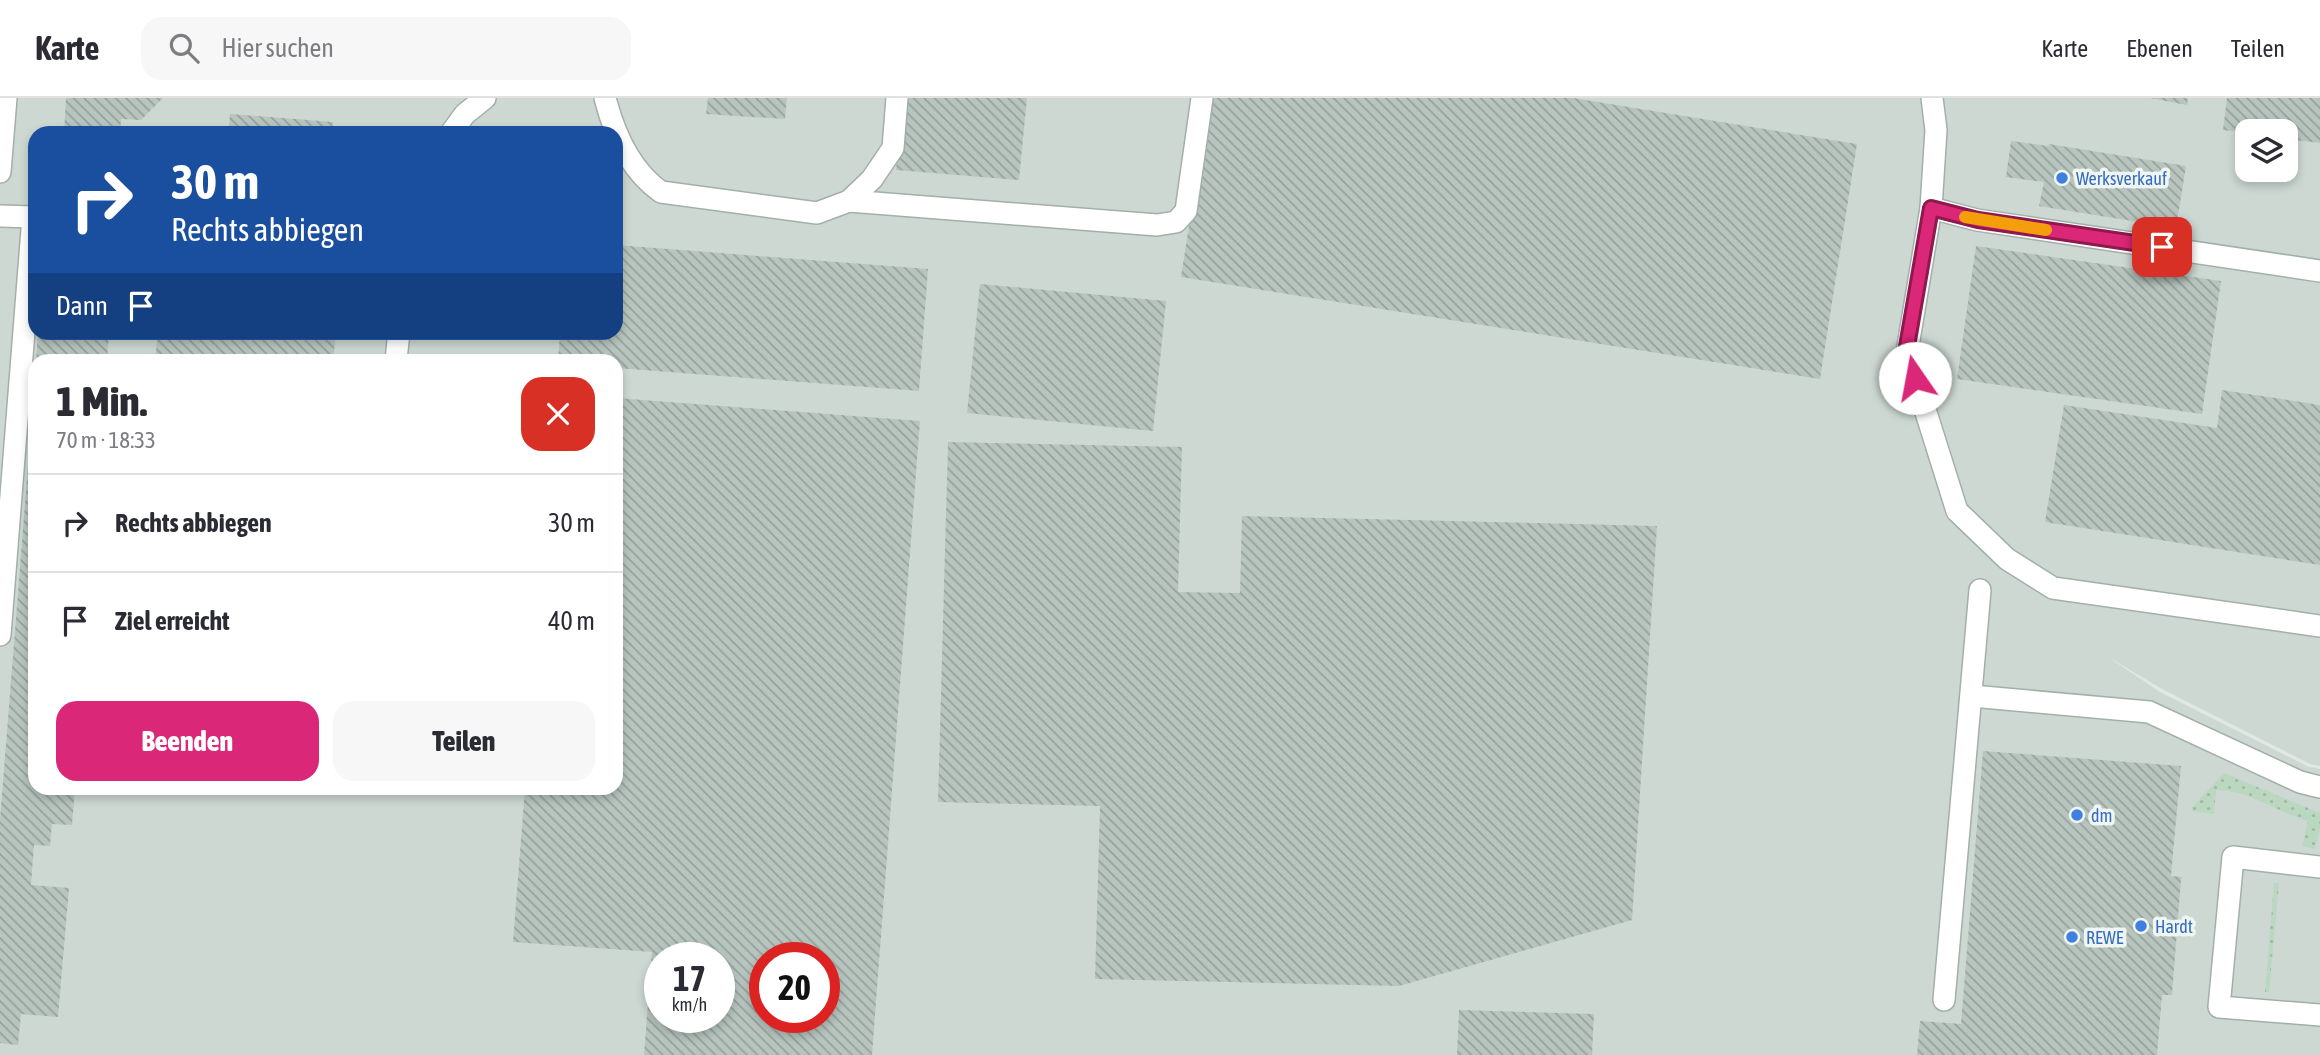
<!DOCTYPE html>
<html lang="de">
<meta charset="utf-8">
<style>
body{margin:0;font-family:"Asap Condensed",sans-serif;background:#f7f7f7;color:#2b2b33;height:100vh;display:flex;flex-direction:column;font-size:26px;white-space:nowrap}
*{box-sizing:border-box;margin:0}
p{font-size:23px;color:#7c7c81}
.icon{flex:none;width:38px;height:38px;fill:none;stroke:currentColor;stroke-width:2;stroke-linecap:round;stroke-linejoin:round}
.map{position:relative;flex:1;overflow:hidden}
.panel{position:absolute;left:28px;top:256px;width:595px;height:441px;display:flex;flex-direction:column;background:#fff;border-radius:21px;box-shadow:0 4px 10px #0003}
.panel>*{flex:none}
.top-card{position:absolute;left:28px;top:28px;width:595px;height:214px;border-radius:21px;box-shadow:0 4px 10px #0003;background:#1a4fa0;color:#fff;overflow:hidden}
.fabs{position:absolute;left:2235px;top:21px;display:grid;gap:14px}
.fabs a{display:grid;place-items:center;width:63px;height:63px;border-radius:14px;background:#fff;box-shadow:0 4px 10px #0003;font-size:35px}
.speed{position:absolute;left:644px;top:844px;display:flex;gap:14px;font-size:35px;font-weight:700;text-align:center}
.speed>*{display:grid;place-content:center;width:91px;height:91px;border-radius:50%;background:#fff;box-shadow:0 4px 10px #0003;line-height:1}
.speed small{font-size:18px;font-weight:400}
.speed .limit{border:10px solid #d22;background:#fff;color:#111}
.pin{position:absolute;display:grid;place-items:center;width:60px;height:60px;color:#fff;margin:-30px;border-radius:14px;box-shadow:0 4px 10px #0006}
.me{position:absolute;width:77px;margin:-38px;rotate:348deg;stroke-linejoin:round;filter:drop-shadow(0 0 5px #0008)}
.turn{display:flex;align-items:center;gap:24px;height:147px;padding:0 28px;font-size:32px}
.turn .icon{width:91px;height:91px;stroke-width:2.5}
.turn b{display:block;font-size:49px;line-height:60px}
.then{display:flex;align-items:center;height:66px;padding:0 28px;background:#0003;gap:14px;font-size:26px}
.round{display:grid;place-items:center;flex:none;width:74px;height:74px;border-radius:21px;background:#f7f7f7}
.head{display:flex;align-items:center;justify-content:space-between;height:119px;padding:0 28px}
h1{font-size:42px;font-weight:800;line-height:52px}
.action{display:flex;gap:14px;margin-top:auto;padding:14px 28px}
.action a{flex:1;height:80px;border-radius:21px;background:#db2777;color:#fff;font-size:28px;font-weight:800;line-height:80px;text-align:center}
.action a+a{background:#f7f7f7;color:#2b2b33}
ul{padding:0;list-style:none}
li{display:flex;align-items:center;gap:21px;height:98px;padding:0 28px;border-top:2px solid #e1e1e2}
li div{flex:1}
li b{display:block;font-size:26px}
li em{font-style:normal}
header{display:flex;align-items:center;gap:42px;box-sizing:border-box;height:98px;padding:0 35px;background:#fff;border-bottom:2px solid #e1e1e2}
header strong{font-size:33px}
nav{display:flex;gap:38px;margin-inline-start:auto;font-size:24px}
.search{width:490px;height:63px;background:#f7f7f7;display:flex;align-items:center;gap:18px;box-sizing:border-box;padding:0 24px;border-radius:21px;color:#7c7c81;font-size:26px}
.map>svg:first-child{display:block}
.built{fill:#cdd8d2;fill-rule:evenodd}
.grass{fill:url(#grass-dots)}
.building{fill:url(#building-back-hatch);fill-rule:evenodd}
.lines{fill:none;stroke-linecap:round;stroke-linejoin:round}
.lane-casing{stroke:#a3afa9;stroke-width:24}
.lane{stroke:#fff;stroke-width:21}
.route-casing{stroke:#8e194d;stroke-width:18}
.route{stroke:#db2777;stroke-width:12}
.slow{stroke:#f59e0b;stroke-width:12}
.shop-dot{fill:#3f7fe0;stroke:#eff5f2;stroke-width:2.5}
.labels{text-anchor:middle;dominant-baseline:central;stroke-width:7;stroke-linejoin:round;paint-order:stroke}
.shop-label{font-size:18px;fill:#366cbe;stroke:#eff5f2;text-anchor:start}
</style>
<header>
<strong>Karte</strong>
<div class="search"><svg class="icon" aria-label="search" viewBox="0 0 24 24"><circle cx="10" cy="10" r="6"/><path d="M15 15l6 6"/></svg>Hier suchen</div>
<nav><a>Karte</a><a>Ebenen</a><a>Teilen</a></nav>
</header>
<div class="map">
<svg width="2320" height="957" viewBox="0 0 2320 957">
<defs>
<pattern id="grass-dots" width="8" height="8" patternUnits="userSpaceOnUse" patternTransform="scale(1.75)"><rect width="8" height="8" fill="#bad7c0"/><path d="M2 2h.1M6 6h.1" fill="none" stroke="#a0b9a5" stroke-width="1.8" stroke-linecap="round"/></pattern>
<pattern id="building-back-hatch" width="6" height="6" patternUnits="userSpaceOnUse" patternTransform="scale(1.75)"><rect width="6" height="6" fill="#b8c5bf"/><path d="M-1 5l2 2M0 0l6 6M5-1l2 2" fill="none" stroke="#95a19c"/></pattern>
</defs>
<rect width="100%" height="100%" fill="#dfe8e3"/>
<path class="built" d="M 0,0 L 2320,0 L 2320,668 L 2310,666 L 2164,592 L 2108,559 L 2160,594 L 2309,669 L 2320,671 L 2320,957 L 0,957 ZM 2247,33 L 2286,33 L 2286,72 L 2247,72 ZM 35,35 L 616,35 L 616,234 L 35,234 ZM 35,262 L 616,262 L 616,690 L 35,690 ZM 660,859 L 719,859 L 719,919 L 660,919 ZM 765,859 L 824,859 L 824,919 L 765,919 Z"/>
<g class="grass">
<path d="M 2224,675 L 2320,715 L 2320,730 L 2315,751 L 2302,748 L 2308,723 C 2277,714 2249,692 2216,692 L 2214,716 L 2192,713 L 2192,709 Z"/>
<polygon points="2274,785 2279,785 2269,894 2265,894"/>
</g>
<g class="building">
<polygon points="66,0 163,0 141,22 121,21 120,35 64,35"/>
<polygon points="708,0 787,0 785,21 706,16"/>
<polygon points="903,0 1027,0 1019,82 896,72"/>
<polygon points="1209,0 1573,0 1857,46 1820,281 1181,179"/>
<polygon points="2150,0 2188,0 2187,7"/>
<polygon points="2227,0 2320,0 2320,45 2286,41 2286,33 2247,33 2247,35 2223,32"/>
<polygon points="230,16 333,24 332,35 228,35"/>
<polygon points="2011,43 2049,48 2049,46 2186,68 2176,130 2039,108 2044,84 2006,79"/>
<polygon points="616,147 928,171 919,293 616,270 616,262 558,262 560,234 616,234"/>
<polygon points="1976,148 2221,183 2202,316 1957,281"/>
<polygon points="980,186 1166,203 1153,333 967,315"/>
<polygon points="38,234 109,234 107,262 36,262"/>
<polygon points="158,234 336,234 333,262 155,262"/>
<polygon points="2222,292 2320,307 2320,467 2045,424 2064,307 2217,330"/>
<path d="M 616,300 L 920,323 L 872,957 L 644,957 L 652,854 L 513,844 L 525,690 L 616,690 ZM 660,859 L 719,859 L 719,919 L 660,919 ZM 765,859 L 824,859 L 824,919 L 765,919 Z"/>
<polygon points="33,305 35,305 35,690 75,690 72,727 52,726 50,748 34,747 31,787 69,790 58,919 21,916 18,947 0,945 0,722"/>
<polygon points="948,344 1182,349 1178,494 1240,495 1242,418 1657,428 1632,822 1399,888 1095,881 1100,708 938,704"/>
<polygon points="1983,653 2181,668 2171,778 2182,779 2181,781 2172,897 2162,897 2157,957 1917,957 1920,923 1961,926"/>
<polygon points="1459,912 1594,916 1592,957 1457,957"/>
</g>
<g class="lines">
<defs>
<g id="lane">
<path d="M 605,0 C 614,35 631,73 661,94 L 817,115 L 849,103 L 872,81 L 893,50 L 897,0"/>
<polyline points="1932,0 1936,32 1931,110 1907,254 1957,413 2007,461 2053,490 2320,528"/>
<polyline points="451,35 465,16 485,0"/>
<polyline points="0,74 6,0"/>
<polyline points="849,103 1157,127 1176,124 1186,113 1202,0"/>
<polyline points="1931,110 1977,122 2320,173"/>
<polyline points="0,118 33,119 0,537"/>
<polyline points="396,262 399,234"/>
<polyline points="1972,598 2149,614 2300,684 2320,689"/>
<polyline points="2320,769 2233,759 2219,909 2320,917"/>
<polyline points="1944,902 1980,492"/>
</g>
</defs>
<use href="#lane" class="lane-casing"/>
<use href="#lane" class="lane"/>
</g>
<g class="lines">
<defs>
<polyline id="route" points="1915,280 1906,254 1931,110 1978,122 2162,149"/>
</defs>
<use href="#route" class="route-casing"/>
<use href="#route" class="route"/>
<polyline class="slow" points="1965,119 2046,132"/>
</g>
<g class="shop-dot">
<circle cx="2062" cy="80" r="7"/>
<circle cx="2077" cy="717" r="7"/>
<circle cx="2141" cy="828" r="7"/>
<circle cx="2072" cy="839" r="7"/>
</g>
<g class="labels">
<g class="shop-label">
<text x="2076" y="80">Werksverkauf</text>
<text x="2091" y="717">dm</text>
<text x="2155" y="828">Hardt</text>
<text x="2086" y="839">REWE</text>
</g>
</g>
</svg>
<div class="fabs">
<a><svg class="icon" aria-label="layers" viewBox="0 0 24 24"><path d="M12 4l9 5-9 5-9-5zM3 14l9 5 9-5"/></svg></a>
</div>
<div class="speed"><div>17<small>km/h</small></div><div class="limit">20</div></div>
<div class="pin" style="left:2162px;top:149px;background:#d93025"><svg class="icon" aria-label="arrive" viewBox="0 0 24 24"><path d="M6 21V4h12l-3 4 3 4H6"/></svg></div>
<svg class="me" style="left:1915px;top:280px" viewBox="-20 -20 40 40"><circle r="19" fill="#fff"/><path d="M0-13L10 11 0 6-10 11z" fill="#db2777"/></svg>
<div class="top-card">
<div class="turn"><svg class="icon" aria-label="right" viewBox="0 0 24 24"><path d="M7 20v-9h11M14 6l5 5-5 5"/></svg><div><b>30 m</b>Rechts abbiegen</div></div>
<div class="then">Dann<svg class="icon" aria-label="arrive" viewBox="0 0 24 24"><path d="M6 21V4h12l-3 4 3 4H6"/></svg></div>
</div>
<section class="panel">
<div class="head"><div><h1>1 Min.</h1><p>70 m · 18:33</p></div><a class="round" style="background:#d93025;color:#fff"><svg class="icon" aria-label="close" viewBox="0 0 24 24"><path d="M6 6l12 12M18 6L6 18"/></svg></a></div>
<ul>
<li><svg class="icon" aria-label="right" viewBox="0 0 24 24"><path d="M7 20v-9h11M14 6l5 5-5 5"/></svg><div><b>Rechts abbiegen</b></div><em>30 m</em></li>
<li><svg class="icon" aria-label="arrive" viewBox="0 0 24 24"><path d="M6 21V4h12l-3 4 3 4H6"/></svg><div><b>Ziel erreicht</b></div><em>40 m</em></li>
</ul>
<div class="action"><a>Beenden</a><a>Teilen</a></div>
</section>
</div>
